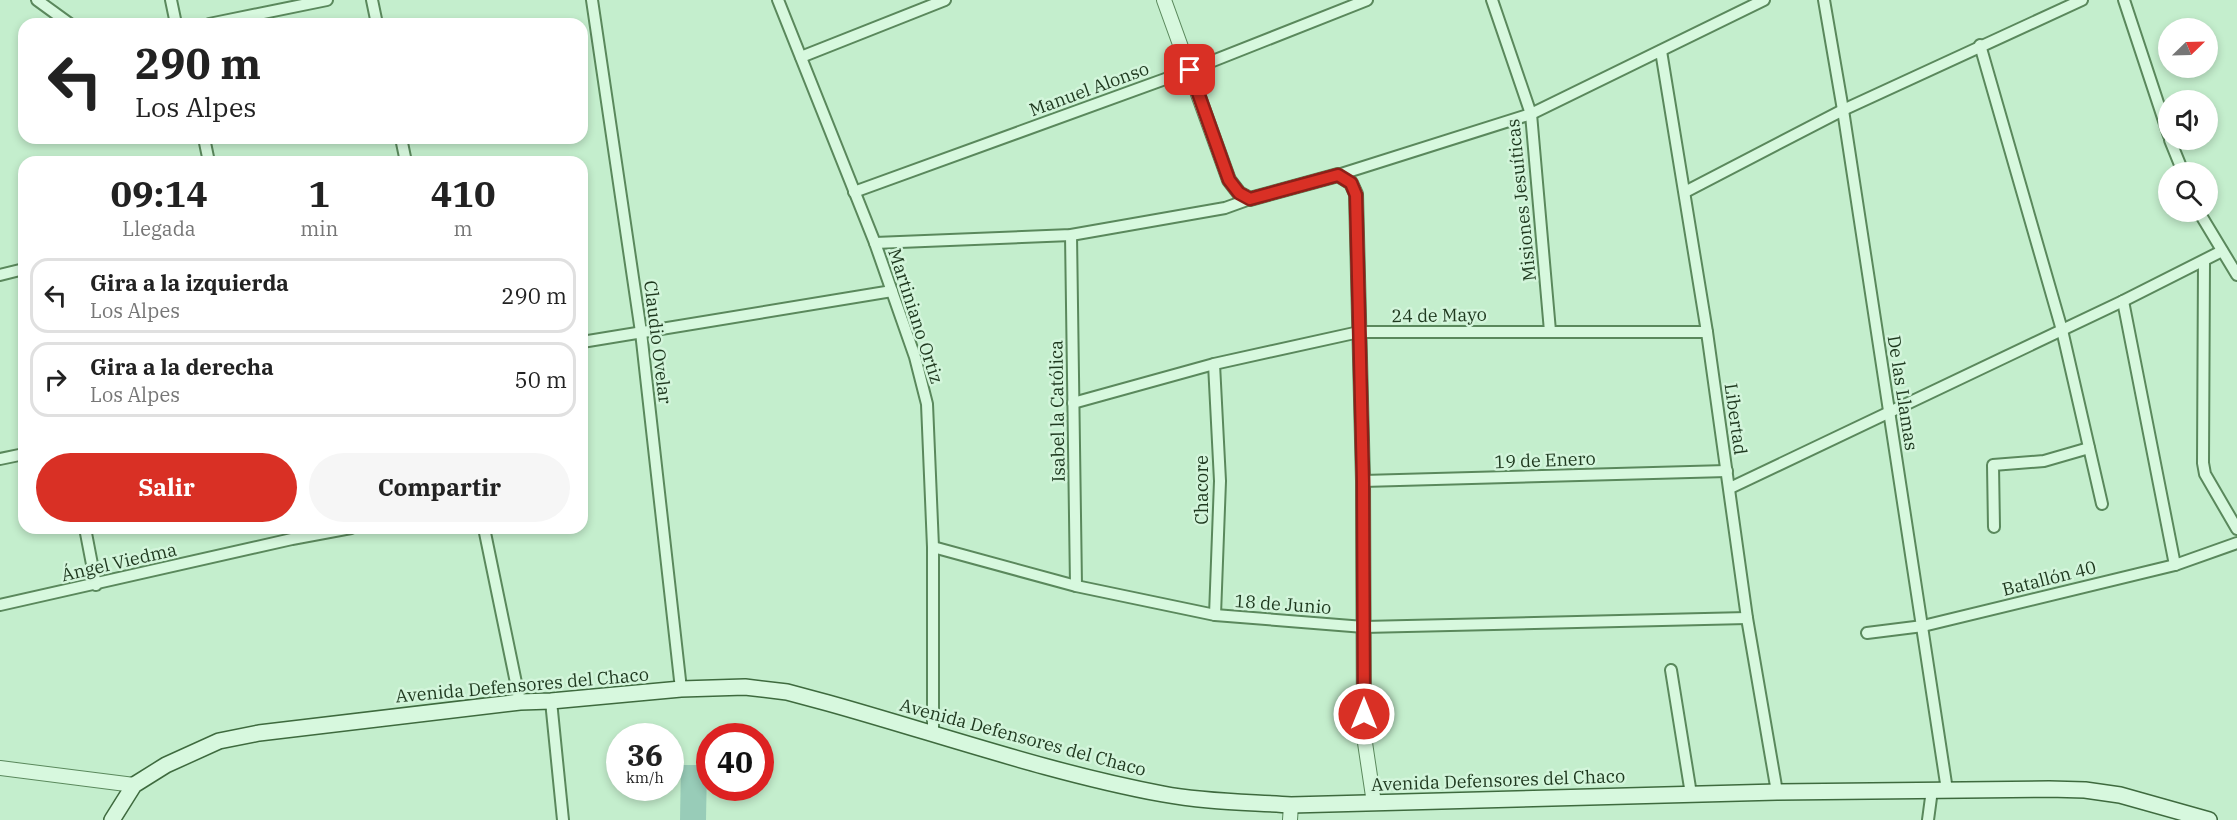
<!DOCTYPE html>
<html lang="es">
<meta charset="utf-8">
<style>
body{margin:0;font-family:"IBM Plex Serif",serif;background:#f6f6f6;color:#222;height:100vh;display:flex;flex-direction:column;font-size:22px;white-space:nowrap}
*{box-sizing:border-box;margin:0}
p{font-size:20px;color:#767676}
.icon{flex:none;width:33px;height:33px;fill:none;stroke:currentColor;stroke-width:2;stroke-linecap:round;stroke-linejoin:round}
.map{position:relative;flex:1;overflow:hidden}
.drawer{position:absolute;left:18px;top:156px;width:570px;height:378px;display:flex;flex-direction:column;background:#fff;border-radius:18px;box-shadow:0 3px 9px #0003}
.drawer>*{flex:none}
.guide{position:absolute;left:18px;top:18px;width:570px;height:126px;border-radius:18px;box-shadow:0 3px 9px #0003;background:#fff;color:#222;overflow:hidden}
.needle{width:39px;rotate:67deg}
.controls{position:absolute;left:2158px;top:18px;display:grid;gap:12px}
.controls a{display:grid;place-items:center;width:60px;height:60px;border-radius:50%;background:#fff;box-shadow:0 3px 9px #0003;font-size:30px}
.speed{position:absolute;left:606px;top:723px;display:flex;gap:12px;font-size:30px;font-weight:700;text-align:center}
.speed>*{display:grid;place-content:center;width:78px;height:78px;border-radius:50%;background:#fff;box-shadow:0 3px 9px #0003;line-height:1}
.speed small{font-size:15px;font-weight:400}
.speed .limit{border:9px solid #d22;background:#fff;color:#111}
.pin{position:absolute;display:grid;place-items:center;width:51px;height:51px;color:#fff;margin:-26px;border-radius:12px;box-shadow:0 3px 9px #0006}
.me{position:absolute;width:66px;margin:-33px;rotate:0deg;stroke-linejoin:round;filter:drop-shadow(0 0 4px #0008)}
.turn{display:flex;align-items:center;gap:21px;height:126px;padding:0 18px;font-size:27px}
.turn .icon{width:78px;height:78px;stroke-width:2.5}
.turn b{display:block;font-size:42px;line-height:51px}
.eta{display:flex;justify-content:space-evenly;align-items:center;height:102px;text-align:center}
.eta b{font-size:36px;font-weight:700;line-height:42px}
.action{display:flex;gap:12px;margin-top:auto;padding:12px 18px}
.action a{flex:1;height:69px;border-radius:36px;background:#d93025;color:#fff;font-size:24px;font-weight:700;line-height:69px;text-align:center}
.action a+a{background:#f6f6f6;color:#222}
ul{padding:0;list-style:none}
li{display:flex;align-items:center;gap:18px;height:75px;margin:0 12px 9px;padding:0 6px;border:3px solid #e0e0e0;border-radius:18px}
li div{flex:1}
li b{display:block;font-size:22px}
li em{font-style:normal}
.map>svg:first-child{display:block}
.pitch{fill:#98ccb8}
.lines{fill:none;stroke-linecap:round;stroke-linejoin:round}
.minor-casing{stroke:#5a885c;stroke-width:14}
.tertiary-casing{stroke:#5a885c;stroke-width:16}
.secondary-casing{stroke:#3e6a3e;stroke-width:18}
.minor{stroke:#d7f8de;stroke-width:10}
.tertiary{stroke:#d7f8de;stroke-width:14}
.secondary{stroke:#d7f8de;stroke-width:15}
.route-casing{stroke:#8d1f18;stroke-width:15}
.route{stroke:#d93025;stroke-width:10}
.labels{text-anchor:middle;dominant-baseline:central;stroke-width:5;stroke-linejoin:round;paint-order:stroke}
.street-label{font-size:18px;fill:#1e381e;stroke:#d3f5db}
</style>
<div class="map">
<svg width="2237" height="820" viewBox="0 0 2237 820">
<rect width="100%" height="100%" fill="#c4eecd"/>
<polygon class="pitch" points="681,765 707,765 706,820 680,820"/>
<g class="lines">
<defs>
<g id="minor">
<polyline points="37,0 70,24"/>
<polyline points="171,0 176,24"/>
<polyline points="372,0 377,24"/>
<polyline points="592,0 641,332 681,689"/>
<polyline points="778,0 875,243 915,357 927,404 933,547 933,733"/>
<polyline points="1492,0 1531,114 1550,331"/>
<polyline points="1824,0 1843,110 1947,790"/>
<polyline points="2124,0 2169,136"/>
<polyline points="209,24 327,0"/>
<polyline points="1980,45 2062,330 2102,504"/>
<polyline points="1661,51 1707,332 1747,618 1777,792"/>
<polyline points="801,57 945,0"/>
<polyline points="204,138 209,162"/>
<polyline points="401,138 406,162"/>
<polyline points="2170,140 2183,172"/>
<polyline points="1338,175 1531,114 1764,0"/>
<polyline points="854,192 1190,70 1367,0"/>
<polyline points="1685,192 1843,110 2082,0"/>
<polyline points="2199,212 2237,275"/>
<polyline points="1071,235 1076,586"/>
<polyline points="875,243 1071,235 1225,208 1250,199"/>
<polyline points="2204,261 2203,463 2205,474 2237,529"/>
<polyline points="0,275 24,269"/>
<polyline points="2123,301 2175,565"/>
<polyline points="582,342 892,291"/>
<polyline points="1214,364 1220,481 1215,615"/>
<polyline points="1073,403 1214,364 1359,332 1707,332"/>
<polyline points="0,459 24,454"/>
<polyline points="1363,481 1727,471"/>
<polyline points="1730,488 2123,301 2222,251"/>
<polyline points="1994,527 1993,465 2044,461 2089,448"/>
<polyline points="85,528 96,585"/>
<polyline points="484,528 520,702"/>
<polyline points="933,547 1076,586 1215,615 1364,627 1747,618"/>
<polyline points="0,605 292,539 351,528"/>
<polyline points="1867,633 1923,626 2175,565 2237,543"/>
<polyline points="1671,670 1691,794"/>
<polyline points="551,701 563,820"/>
<polyline points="1928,820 1932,790"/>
</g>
<g id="tertiary">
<polyline points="1164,0 1229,180 1239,193 1250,199 1338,175 1351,183 1356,194 1363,481 1364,736 1374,803"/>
<polyline points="0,768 134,785"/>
<polyline points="1290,820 1291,805"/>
</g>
<path id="secondary" d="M 112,820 L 134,785 L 166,765 L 219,741 L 259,733 L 520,702 L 551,701 L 681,689 L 745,687 L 787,692 L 828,703 C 939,734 1050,773 1163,794 C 1205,802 1249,802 1291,805 L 1777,792 L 2049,789 L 2085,790 L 2120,795 L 2209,820"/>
</defs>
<use href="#minor" class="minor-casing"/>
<use href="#tertiary" class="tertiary-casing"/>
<use href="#secondary" class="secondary-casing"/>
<use href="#minor" class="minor"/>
<use href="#tertiary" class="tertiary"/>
<use href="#secondary" class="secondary"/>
</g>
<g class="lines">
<defs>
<polyline id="route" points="1190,70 1229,180 1239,193 1250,199 1338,175 1351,183 1356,195 1363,482 1364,714"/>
</defs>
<use href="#route" class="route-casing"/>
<use href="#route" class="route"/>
</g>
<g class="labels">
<g class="street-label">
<text transform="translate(1089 89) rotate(-20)">Manuel Alonso</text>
<text transform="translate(1521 200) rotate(-96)">Misiones Jesuíticas</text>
<text transform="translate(1439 315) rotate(-1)">24 de Mayo</text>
<text transform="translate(916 316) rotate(72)">Martiniano Ortiz</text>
<text transform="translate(658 342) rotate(83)">Claudio Ovelar</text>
<text transform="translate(1903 393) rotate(81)">De las Llamas</text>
<text transform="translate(1057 411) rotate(-91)">Isabel la Católica</text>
<text transform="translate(1736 419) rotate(82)">Libertad</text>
<text transform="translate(1545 460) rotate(-2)">19 de Enero</text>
<text transform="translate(1201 490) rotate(-90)">Chacore</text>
<text transform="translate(119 562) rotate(-13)">Ángel Viedma</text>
<text transform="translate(2049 578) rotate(-14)">Batallón 40</text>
<text transform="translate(1283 604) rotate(4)">18 de Junio</text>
<text transform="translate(522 685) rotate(-5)">Avenida Defensores del Chaco</text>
<text transform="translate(1023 737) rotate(15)">Avenida Defensores del Chaco</text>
<text transform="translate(1498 780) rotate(-2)">Avenida Defensores del Chaco</text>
</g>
</g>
</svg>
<div class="controls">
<a><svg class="needle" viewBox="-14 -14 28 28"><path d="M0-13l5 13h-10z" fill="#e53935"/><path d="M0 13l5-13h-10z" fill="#767676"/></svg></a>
<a><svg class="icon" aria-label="sound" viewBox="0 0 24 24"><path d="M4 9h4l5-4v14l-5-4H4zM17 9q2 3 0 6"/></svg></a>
<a><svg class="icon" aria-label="search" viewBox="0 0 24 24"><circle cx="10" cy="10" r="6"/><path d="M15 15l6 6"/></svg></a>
</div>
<div class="speed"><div>36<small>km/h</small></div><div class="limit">40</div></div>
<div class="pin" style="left:1190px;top:70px;background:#d93025"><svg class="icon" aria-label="arrive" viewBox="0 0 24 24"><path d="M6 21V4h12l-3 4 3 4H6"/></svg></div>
<svg class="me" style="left:1364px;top:714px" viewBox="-20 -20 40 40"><circle r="17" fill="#d93025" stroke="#fff" stroke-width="3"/><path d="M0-11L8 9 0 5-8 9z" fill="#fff"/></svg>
<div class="guide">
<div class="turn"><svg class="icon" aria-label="left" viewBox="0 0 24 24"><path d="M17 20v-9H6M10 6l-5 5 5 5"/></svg><div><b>290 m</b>Los Alpes</div></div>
</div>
<section class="drawer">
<div class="eta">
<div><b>09:14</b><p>Llegada</p></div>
<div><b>1</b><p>min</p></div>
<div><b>410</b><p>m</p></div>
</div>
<ul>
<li><svg class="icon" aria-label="left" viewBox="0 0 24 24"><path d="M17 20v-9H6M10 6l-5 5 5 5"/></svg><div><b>Gira a la izquierda</b><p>Los Alpes</p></div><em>290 m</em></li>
<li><svg class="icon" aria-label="right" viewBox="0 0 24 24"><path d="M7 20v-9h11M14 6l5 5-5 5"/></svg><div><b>Gira a la derecha</b><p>Los Alpes</p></div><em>50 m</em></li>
</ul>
<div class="action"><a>Salir</a><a>Compartir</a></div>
</section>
</div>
